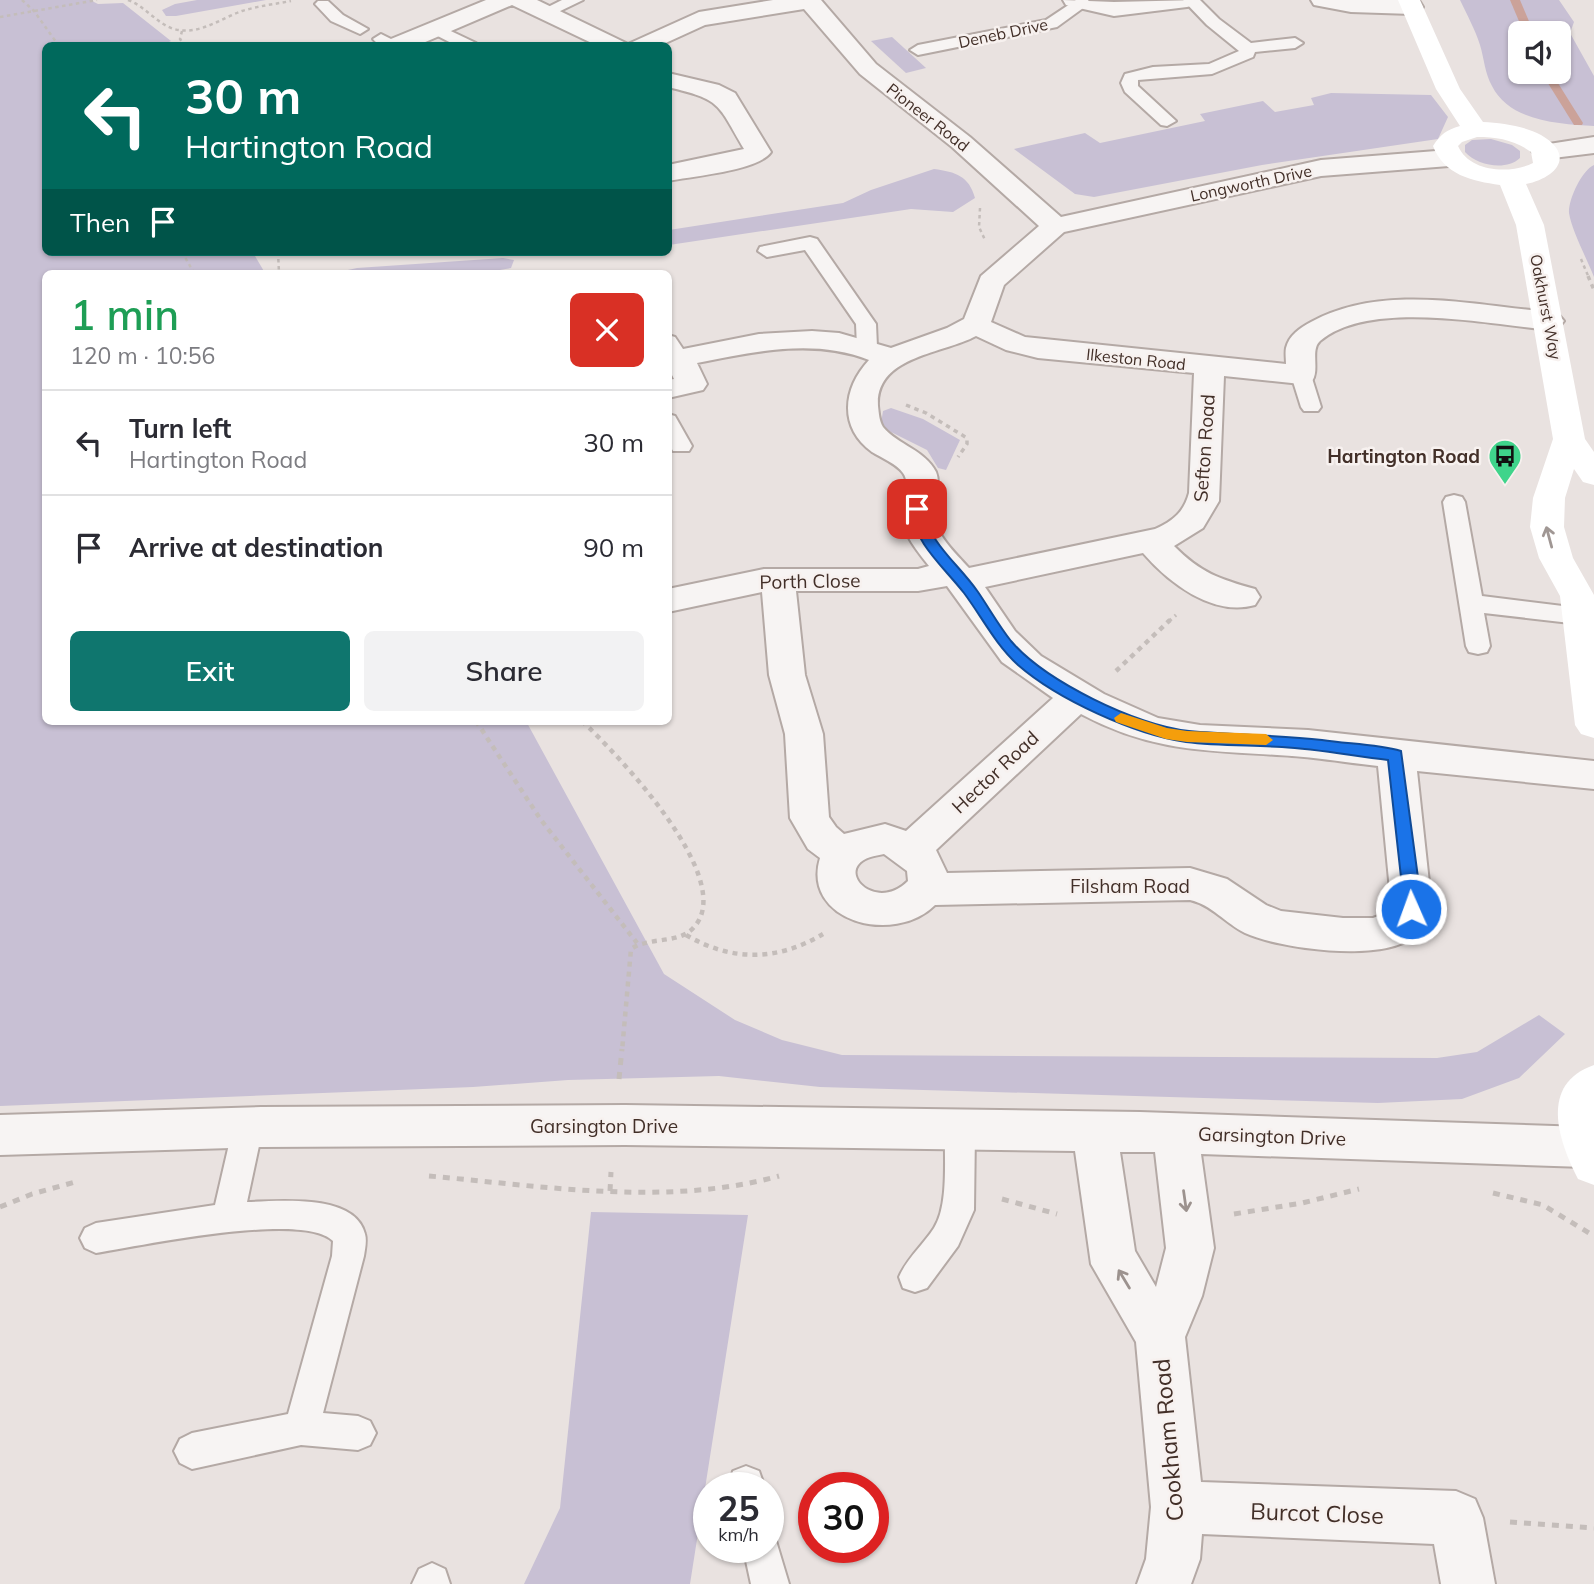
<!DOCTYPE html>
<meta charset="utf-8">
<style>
body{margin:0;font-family:Mulish,sans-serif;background:#f2f2f3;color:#2b2b33;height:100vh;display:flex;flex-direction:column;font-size:26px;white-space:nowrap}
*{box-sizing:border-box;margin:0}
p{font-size:23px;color:#7c7c81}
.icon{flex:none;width:38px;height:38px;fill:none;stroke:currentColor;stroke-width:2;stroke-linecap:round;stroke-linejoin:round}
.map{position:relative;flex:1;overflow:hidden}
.side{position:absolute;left:42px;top:270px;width:630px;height:455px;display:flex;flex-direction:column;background:#fff;border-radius:10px;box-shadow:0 2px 5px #0004}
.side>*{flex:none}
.banner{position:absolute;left:42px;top:42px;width:630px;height:214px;border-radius:10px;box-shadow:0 2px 5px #0004;background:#00695c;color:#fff;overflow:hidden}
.fabs{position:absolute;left:1508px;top:21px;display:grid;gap:14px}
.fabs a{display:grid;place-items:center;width:63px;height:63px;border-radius:10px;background:#fff;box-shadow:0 2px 5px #0004;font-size:35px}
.speed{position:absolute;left:693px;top:1472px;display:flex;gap:14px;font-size:35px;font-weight:700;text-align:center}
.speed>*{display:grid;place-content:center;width:91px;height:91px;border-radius:50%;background:#fff;box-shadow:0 2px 5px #0004;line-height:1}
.speed small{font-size:18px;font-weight:400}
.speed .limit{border:10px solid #d22;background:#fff;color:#111}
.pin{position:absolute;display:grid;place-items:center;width:60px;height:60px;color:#fff;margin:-30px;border-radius:14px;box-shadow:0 4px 10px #0006}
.me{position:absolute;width:77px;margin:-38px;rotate:358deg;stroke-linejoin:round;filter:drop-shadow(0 0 5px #0008)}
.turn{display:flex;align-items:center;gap:24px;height:147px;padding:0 28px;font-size:32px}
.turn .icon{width:91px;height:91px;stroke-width:2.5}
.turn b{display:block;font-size:49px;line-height:60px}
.then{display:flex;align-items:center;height:66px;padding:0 28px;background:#0003;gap:14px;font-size:26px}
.round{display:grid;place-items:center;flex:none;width:74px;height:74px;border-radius:10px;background:#f2f2f3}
.headline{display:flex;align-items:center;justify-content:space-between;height:119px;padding:0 28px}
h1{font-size:42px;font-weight:600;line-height:52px;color:#1e9e55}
.primary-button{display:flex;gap:14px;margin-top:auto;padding:14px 28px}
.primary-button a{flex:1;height:80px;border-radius:10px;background:#0f766e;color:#fff;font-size:28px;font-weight:600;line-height:80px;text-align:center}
.primary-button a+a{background:#f2f2f3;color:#2b2b33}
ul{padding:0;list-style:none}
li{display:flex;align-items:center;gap:21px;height:105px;padding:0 28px;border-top:2px solid #e1e1e2}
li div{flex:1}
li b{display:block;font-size:26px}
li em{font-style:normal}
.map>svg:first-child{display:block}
.green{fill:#c8c0d4;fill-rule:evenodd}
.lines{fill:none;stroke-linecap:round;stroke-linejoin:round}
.stream{fill:#cba299;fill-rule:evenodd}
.lane-casing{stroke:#b4a9a5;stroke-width:4}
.street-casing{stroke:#b4a9a5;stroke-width:4}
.path-far3{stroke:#c4bdba;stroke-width:2.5;stroke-dasharray:3.5 3.5;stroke-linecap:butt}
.path-far2{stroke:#c4bdba;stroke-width:3.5;stroke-dasharray:4.5 4.5;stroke-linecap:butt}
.path-far1{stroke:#c4bdba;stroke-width:4.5;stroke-dasharray:5 5;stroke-linecap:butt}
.path{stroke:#c4bdba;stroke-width:5;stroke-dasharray:7 7;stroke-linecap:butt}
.lane{fill:#f7f4f3;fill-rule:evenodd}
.street{fill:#f7f4f3;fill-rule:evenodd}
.secondary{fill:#fff;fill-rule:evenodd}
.oneway{stroke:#a09794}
.oneway2{stroke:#9c928e}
.route{fill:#1a73e8;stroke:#114b97;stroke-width:2}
.slow{fill:#f59e0b}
.labels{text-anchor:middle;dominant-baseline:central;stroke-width:5;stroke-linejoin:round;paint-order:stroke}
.far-street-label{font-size:16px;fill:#422f28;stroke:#f7f1ef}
.street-label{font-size:19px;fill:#422f28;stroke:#f7f1ef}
.poi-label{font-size:19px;font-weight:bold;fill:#422f28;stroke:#f7f1ef;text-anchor:end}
.near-street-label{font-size:23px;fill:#422f28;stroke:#f7f1ef}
</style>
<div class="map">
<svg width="1594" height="1584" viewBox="0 0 1594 1584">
<rect width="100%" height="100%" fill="#e9e2e0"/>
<g class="green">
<polygon points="0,0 90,0 98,4 123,3 171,41 167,43 169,46 46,46 46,252 259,252 255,256 265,273 46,273 46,721 526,721 664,974 735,1020 782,1040 842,1055 1437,1058 1477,1052 1539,1015 1565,1034 1519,1078 1462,1099 1378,1103 820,1087 719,1076 568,1080 473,1087 0,1106"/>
<polygon points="197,0 266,0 176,16 166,16 162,10 175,4"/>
<path d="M 1460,0 L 1559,0 L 1574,22 L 1570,33 L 1594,76 L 1594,126 C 1560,124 1510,122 1492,86 C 1485,74 1484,58 1480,45 C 1475,29 1467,15 1460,0 ZM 1521,33 L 1559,33 L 1559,72 L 1521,72 Z"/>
<polygon points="892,37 926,68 906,73 871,41"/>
<polygon points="1331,93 1431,95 1448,117 1438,139 1262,165 1094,197 1075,194 1014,149 1085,133 1100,143 1205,121 1200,114 1263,101 1275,112 1314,105 1311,98"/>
<path d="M 1491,139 L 1512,145 L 1520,151 L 1520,158 C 1506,171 1478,166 1465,152 L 1465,145 L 1472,140 Z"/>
<path d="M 1594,165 L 1594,277 C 1587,259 1572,231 1569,213 C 1568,200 1582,170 1594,165 Z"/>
<path d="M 934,169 C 956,172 969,176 975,198 L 953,212 L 911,209 L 669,245 L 669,230 L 843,203 L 871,190 Z"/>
<polygon points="503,258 514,260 511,268 483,273 334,273 357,268"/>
<polygon points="891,408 923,419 960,440 946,470 938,468 927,450 883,428 881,423 883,411"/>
<polygon points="591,1212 748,1215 690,1584 524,1584 560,1508"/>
</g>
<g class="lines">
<g class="stream">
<polygon points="1510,0 1520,0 1534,33 1524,33"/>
<polygon points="1541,72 1551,72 1583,123 1582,125 1574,125"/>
</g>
<defs>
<g id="lane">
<polygon points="562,0 583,0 552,15 546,17 538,12"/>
<polygon points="1076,0 1088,0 1090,3 1057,27 918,55 910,50 918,45 1046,20"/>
<polygon points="1183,0 1200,0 1219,19 1251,43 1295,38 1303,43 1295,48 1255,52 1253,57 1212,74 1138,80 1138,86 1176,121 1167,126 1161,125 1125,92 1121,83 1125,74 1153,67 1209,64 1239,51 1207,25"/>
<polygon points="318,1 328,1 343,15 368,29 360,34 331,21 315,4"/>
<polygon points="436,24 476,43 478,46 457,46 430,32 428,29"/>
<path d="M 381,34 L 403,45 C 393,46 380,48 373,39 Z"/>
<polygon points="810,237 817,239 876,324 877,347 874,351 860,351 857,347 856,324 805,250 767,257 758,251 760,247"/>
<polygon points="668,335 675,337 689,358 686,362 672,362 668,357"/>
<polygon points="1301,369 1308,371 1311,375 1321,407 1318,411 1304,411 1301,407 1291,375 1294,371"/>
<polygon points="668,414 675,416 692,446 689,451 673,451 668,442"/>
<polygon points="1454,495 1462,497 1465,502 1482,596 1579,608 1587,610 1591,616 1587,622 1579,624 1484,613 1490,646 1487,652 1478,654 1469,652 1466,646 1443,502 1446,497"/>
<path d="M 248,1114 L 259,1117 L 263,1127 L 247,1202 C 279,1201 355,1193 365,1234 C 367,1241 365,1249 364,1256 L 323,1413 L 358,1416 L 370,1421 L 376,1433 L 370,1445 L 358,1450 L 301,1445 L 192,1469 L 180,1463 L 174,1451 L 180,1439 L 192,1433 L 288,1414 L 332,1256 L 333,1241 C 303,1211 140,1246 96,1253 L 85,1248 L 80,1238 L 85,1228 L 96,1223 L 215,1205 L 233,1127 L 237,1117 Z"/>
<path d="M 960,1117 L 971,1120 L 975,1130 L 974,1210 L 958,1246 L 927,1288 L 915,1292 L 903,1288 L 899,1277 C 907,1258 923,1245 934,1228 C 949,1205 944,1157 945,1130 L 949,1120 Z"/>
<polygon points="746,1466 759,1471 765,1488 729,1488 733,1471"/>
<polygon points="768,1532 774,1534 789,1584 751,1584 743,1547 768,1547"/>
<polygon points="432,1563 445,1569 450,1584 412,1584 419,1569"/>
</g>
<g id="street">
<path d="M 486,0 L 537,0 L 628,44 L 699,12 L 773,0 L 821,0 L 876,64 L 970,137 L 1061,217 L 1321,160 L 1449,150 L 1458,153 L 1462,158 L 1458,163 L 1449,166 L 1321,176 L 1064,232 L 1004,285 L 991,322 L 1025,337 L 1286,364 C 1286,359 1285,353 1286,348 C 1289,335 1300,328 1311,322 C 1383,283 1471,305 1549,312 L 1559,315 L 1564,321 L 1559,327 L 1549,330 C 1488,324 1369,299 1320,341 C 1310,350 1320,370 1312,381 L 1301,384 L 1224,376 L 1219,501 L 1203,528 L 1174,546 C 1201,573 1219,579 1255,589 L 1260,597 L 1255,605 C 1213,617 1169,583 1143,553 L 985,587 L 1015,631 L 1041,656 L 1104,694 L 1158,718 L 1200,725 L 1308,730 L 1594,761 L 1594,789 L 1417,771 L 1431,901 C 1428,914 1423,930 1412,938 C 1379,962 1280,949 1245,933 C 1225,923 1212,905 1190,900 L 935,905 C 894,946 801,921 820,858 L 808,849 L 790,818 L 785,734 L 769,675 L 762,592 L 668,612 L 668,589 L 764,569 L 918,569 L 929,566 C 918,552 903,534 901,515 C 900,502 912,485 903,473 C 897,464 882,458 872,452 C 838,427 843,388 869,360 C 814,338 753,352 697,363 L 707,384 L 703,390 L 668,398 L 668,380 L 674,379 L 668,367 L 668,352 L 759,334 L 812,331 L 839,333 L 891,348 L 947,328 L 964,319 L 981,276 L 1039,226 L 952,147 L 860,74 L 804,9 L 705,25 L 659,46 L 598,46 L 512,5 L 416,46 L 383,46 L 386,41 ZM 976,336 L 1006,350 L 1038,358 L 1194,373 L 1189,493 C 1184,512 1173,521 1155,529 L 969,568 C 955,552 933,534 934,509 C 935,496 941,485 936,472 C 925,450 898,445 883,427 C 879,420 879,414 878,406 C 875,356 943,354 976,336 ZM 947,586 L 1002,662 L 1053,698 L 906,831 L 885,824 L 844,834 L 836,827 L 829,817 L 823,734 L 805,675 L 796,591 L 918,591 ZM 1081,714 C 1156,754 1211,750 1292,756 C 1321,758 1349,763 1378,766 L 1391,901 L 1384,914 L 1373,918 L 1343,918 L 1281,911 L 1266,905 L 1227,879 L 1190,868 L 947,873 L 936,850 ZM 884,854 L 907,871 L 908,881 C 880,909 846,881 858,865 C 864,857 875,856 884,854 Z"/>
<polygon points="1063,0 1114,2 1198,0 1195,5 1187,7 1114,16 1066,5"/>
<polygon points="1311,0 1412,0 1420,2 1423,7 1420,12 1412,14 1351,12 1314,5"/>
<path d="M 668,73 L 719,85 L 735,93 L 771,152 C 758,171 692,176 668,181 L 668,165 L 744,149 C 717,103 722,100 668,87 Z"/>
<polygon points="1594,137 1594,153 1545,159 1536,156 1532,151 1536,146"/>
<path d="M 625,1105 L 1140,1112 L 1584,1127 L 1594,1131 L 1594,1163 L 1584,1167 L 1201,1154 L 1214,1248 L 1202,1296 L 1185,1337 L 1201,1482 L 1456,1491 L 1475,1499 L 1483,1518 L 1495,1584 L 1441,1584 L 1434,1544 L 1202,1534 L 1200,1559 L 1191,1584 L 1137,1584 L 1146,1559 L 1151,1507 L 1136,1342 L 1091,1264 L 1075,1151 L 625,1145 L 261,1147 L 0,1155 L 0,1115 L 261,1107 ZM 1120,1152 L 1155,1152 L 1166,1248 L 1156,1287 L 1135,1251 Z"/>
</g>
</defs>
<use href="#lane" class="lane-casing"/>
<use href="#street" class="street-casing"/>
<g class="path-far3">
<polyline points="22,0 34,11 59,46"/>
<path d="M 128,0 C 145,6 157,24 174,29 C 199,36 221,18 242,11 C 258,6 275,4 291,1"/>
<polyline points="0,17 97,0"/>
<polyline points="182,31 180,39 185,46"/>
<polyline points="980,208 979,227 985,240"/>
<polyline points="182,252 194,273"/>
<polyline points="278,252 279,273"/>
<polyline points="1581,259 1589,278"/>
</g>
<g class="path-far2">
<polyline points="1588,276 1594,290"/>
<polyline points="906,405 926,413 967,438 967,444 958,457"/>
<polyline points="1168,622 1176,615"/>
</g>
<g class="path-far1">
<polyline points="1116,671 1170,620"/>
<polyline points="476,721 541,820 637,943"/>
<path d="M 582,721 C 616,753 736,877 695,926 C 680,945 650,936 631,949 L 622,1051"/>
<path d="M 686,935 C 732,962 778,961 823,934"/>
</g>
<g class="path">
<polyline points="619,1079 622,1049"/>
<path d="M 429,1176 C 542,1186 668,1207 779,1176"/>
<polyline points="610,1191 611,1172"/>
<polyline points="1493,1193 1543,1205 1594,1236"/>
<polyline points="1002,1199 1057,1214"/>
<polyline points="0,1207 32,1194 75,1182"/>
<polyline points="1234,1214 1302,1203 1359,1189"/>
<polyline points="1510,1522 1594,1528"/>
</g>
<use href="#lane" class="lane"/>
<use href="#street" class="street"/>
<g class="secondary">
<path d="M 1398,0 L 1420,0 L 1460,89 L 1483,122 C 1502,123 1524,126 1541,135 C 1577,156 1555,178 1526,184 L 1544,225 L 1585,439 L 1594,452 L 1594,485 L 1583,482 L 1574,469 L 1565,498 L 1564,527 L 1573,558 L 1594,595 L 1594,738 L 1581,734 L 1575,725 L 1560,596 L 1539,558 L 1530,527 L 1533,498 L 1553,439 L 1516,225 L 1500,185 C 1472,181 1444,175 1433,146 C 1441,134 1446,130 1460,126 L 1436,89 ZM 1477,137 C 1497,137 1515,140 1531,152 L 1533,163 C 1511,174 1470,173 1458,146 L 1462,142 Z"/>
<path d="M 1594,1065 L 1594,1185 L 1578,1179 C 1558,1140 1539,1084 1594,1065 Z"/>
</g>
</g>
<defs><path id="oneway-shaft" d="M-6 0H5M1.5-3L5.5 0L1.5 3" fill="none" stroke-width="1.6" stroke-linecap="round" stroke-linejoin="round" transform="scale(1.75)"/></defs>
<use class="oneway" href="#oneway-shaft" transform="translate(1549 537) rotate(-105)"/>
<g class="oneway2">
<use href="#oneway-shaft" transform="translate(1185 1201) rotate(82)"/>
<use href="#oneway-shaft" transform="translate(1124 1279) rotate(-121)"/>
</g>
<path class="route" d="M 917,505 L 923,509 C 930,545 958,563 978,592 C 989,608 999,626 1011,641 C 1045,681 1137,726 1189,731 C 1233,735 1278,735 1322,740 C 1348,744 1376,744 1401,751 L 1419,885 L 1417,913 L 1405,913 L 1388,760 C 1353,756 1318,749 1282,747 C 1251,745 1218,746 1186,742 C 1135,735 1057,699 1018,665 C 995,644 982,617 964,593 C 942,565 916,545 910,509 Z"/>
<polygon class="slow" points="1121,713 1167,728 1187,731 1266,734 1273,740 1266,745 1187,742 1166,739 1116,722 1114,718"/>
<defs>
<symbol id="bus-pin" viewBox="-11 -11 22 30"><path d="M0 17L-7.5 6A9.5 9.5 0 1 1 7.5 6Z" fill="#3fd48b" stroke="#f7f1ef"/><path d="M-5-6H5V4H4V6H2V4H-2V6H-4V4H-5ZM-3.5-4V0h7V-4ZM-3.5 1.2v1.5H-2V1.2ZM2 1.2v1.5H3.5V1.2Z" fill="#111"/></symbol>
</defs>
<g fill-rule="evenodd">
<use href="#bus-pin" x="1486" y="437" width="38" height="52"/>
</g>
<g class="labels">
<g class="far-street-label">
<text transform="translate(1003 33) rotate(-12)">Deneb Drive</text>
<text transform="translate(928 117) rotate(38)">Pioneer Road</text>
<text transform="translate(1251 183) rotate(-12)">Longworth Drive</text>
<text transform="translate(1546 307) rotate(79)">Oakhurst Way</text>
<text transform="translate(1136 359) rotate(6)">Ilkeston Road</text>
</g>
<g class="street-label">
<text transform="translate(1204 448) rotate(-86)">Sefton Road</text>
<text transform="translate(810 581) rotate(-1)">Porth Close</text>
<text transform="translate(995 772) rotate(-43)">Hector Road</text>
<text x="1130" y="886">Filsham Road</text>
<text x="604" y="1126">Garsington Drive</text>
<text transform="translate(1272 1136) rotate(2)">Garsington Drive</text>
</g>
<g class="poi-label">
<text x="1480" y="456">Hartington Road</text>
</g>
<g class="near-street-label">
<text transform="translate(1168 1440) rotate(-95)">Cookham Road</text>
<text transform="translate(1317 1513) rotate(2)">Burcot Close</text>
</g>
</g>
</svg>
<div class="fabs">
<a><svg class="icon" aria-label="sound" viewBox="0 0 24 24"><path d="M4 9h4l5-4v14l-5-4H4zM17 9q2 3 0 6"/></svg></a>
</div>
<div class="speed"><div>25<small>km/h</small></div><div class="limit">30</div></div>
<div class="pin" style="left:917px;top:509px;background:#d93025"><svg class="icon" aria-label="arrive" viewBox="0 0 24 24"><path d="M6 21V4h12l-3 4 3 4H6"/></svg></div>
<svg class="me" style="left:1411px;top:909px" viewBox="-20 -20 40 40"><circle r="17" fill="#1a73e8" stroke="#fff" stroke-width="3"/><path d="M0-11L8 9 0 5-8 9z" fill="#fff"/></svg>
<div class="banner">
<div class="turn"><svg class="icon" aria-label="left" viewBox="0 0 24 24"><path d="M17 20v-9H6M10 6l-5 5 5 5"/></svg><div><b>30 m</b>Hartington Road</div></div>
<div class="then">Then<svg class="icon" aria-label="arrive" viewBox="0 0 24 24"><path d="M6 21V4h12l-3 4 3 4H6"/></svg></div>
</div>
<section class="side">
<div class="headline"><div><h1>1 min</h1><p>120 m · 10:56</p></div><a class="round" style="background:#d93025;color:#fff"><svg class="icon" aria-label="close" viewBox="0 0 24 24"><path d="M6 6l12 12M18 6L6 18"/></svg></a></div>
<ul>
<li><svg class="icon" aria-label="left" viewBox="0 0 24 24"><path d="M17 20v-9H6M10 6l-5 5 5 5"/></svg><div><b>Turn left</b><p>Hartington Road</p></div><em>30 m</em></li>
<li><svg class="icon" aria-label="arrive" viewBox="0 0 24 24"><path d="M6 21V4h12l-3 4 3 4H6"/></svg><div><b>Arrive at destination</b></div><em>90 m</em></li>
</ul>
<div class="primary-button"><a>Exit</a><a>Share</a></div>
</section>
</div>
